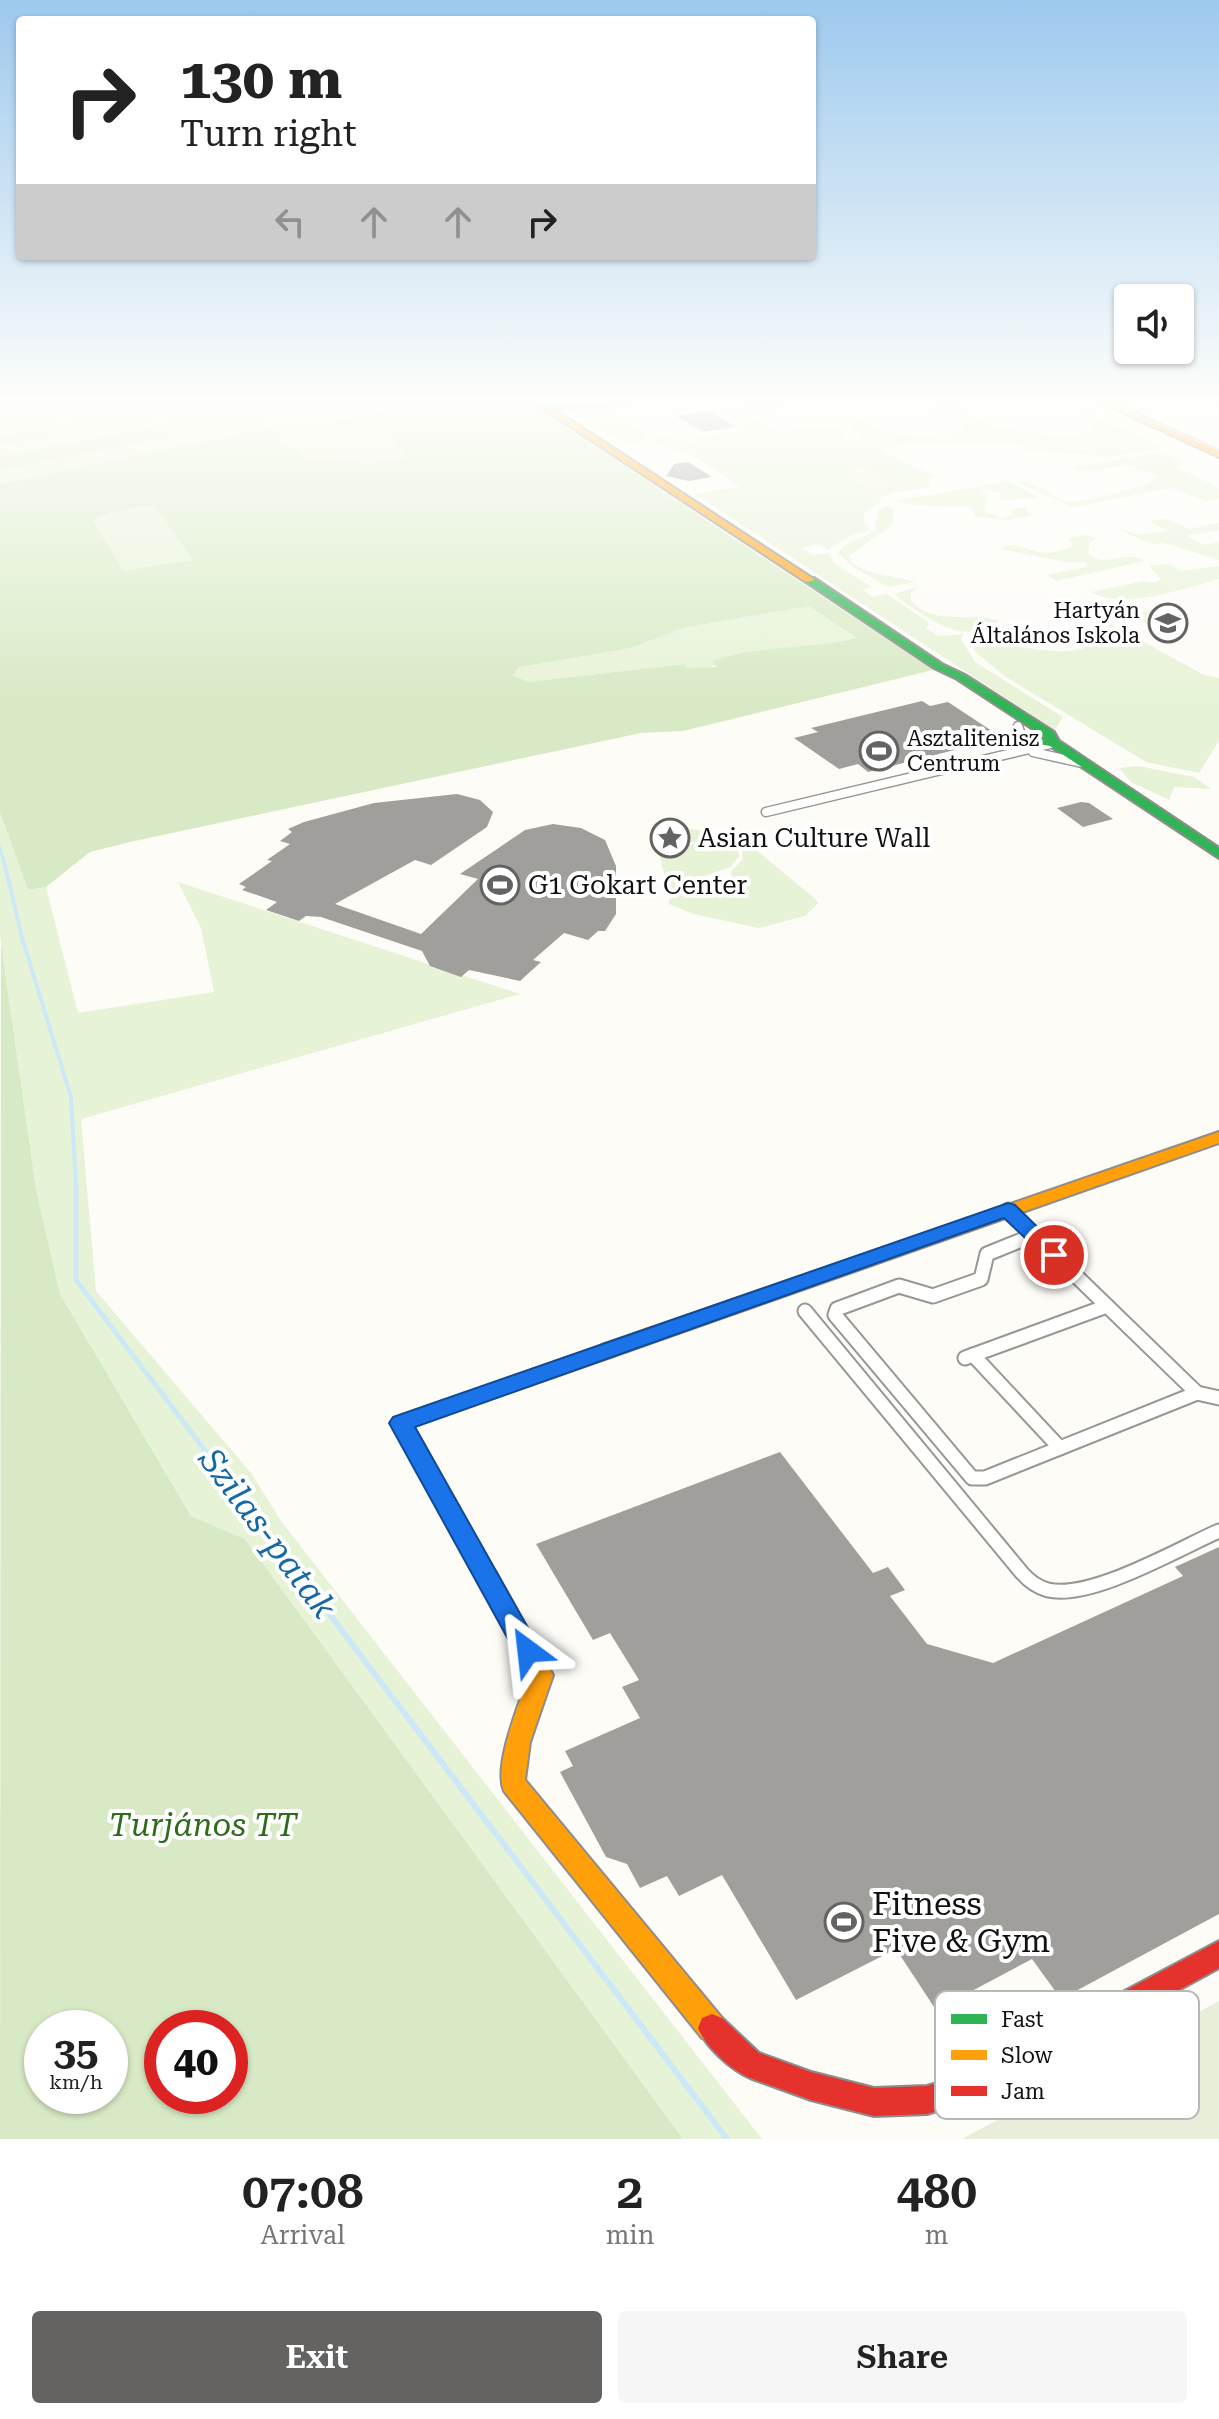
<!DOCTYPE html>
<meta charset="utf-8">
<style>
body{margin:0;font-family:"Roboto Serif",serif;background:#f6f6f6;color:#222;height:100vh;display:flex;flex-direction:column;font-size:30px;white-space:nowrap}
*{box-sizing:border-box;margin:0}
p{font-size:26px;color:#767676}
.icon{flex:none;width:44px;height:44px;fill:none;stroke:currentColor;stroke-width:2;stroke-linecap:round;stroke-linejoin:round}
.map{position:relative;height:2139px;overflow:hidden}
.sheet{display:flex;flex-direction:column;background:#fff;flex:1}
.sheet>*{flex:none}
.top-card{position:absolute;left:16px;top:16px;width:800px;height:244px;border-radius:8px;box-shadow:0 2px 6px #0004;background:#fff;color:#222;overflow:hidden}
.buttons{position:absolute;left:1114px;top:284px;display:grid;gap:16px}
.buttons a{display:grid;place-items:center;width:80px;height:80px;border-radius:8px;background:#fff;box-shadow:0 2px 6px #0004;font-size:40px}
.speed{position:absolute;left:24px;top:2010px;display:flex;gap:16px;font-size:40px;font-weight:700;text-align:center}
.speed>*{display:grid;place-content:center;width:104px;height:104px;border-radius:50%;background:#fff;box-shadow:0 2px 6px #0004;line-height:1}
.speed small{font-size:20px;font-weight:400}
.speed .limit{border:12px solid #d22;background:#fff;color:#111}
.pin{position:absolute;display:grid;place-items:center;width:68px;height:68px;color:#fff;margin:-34px;border:4px solid #fff;border-radius:50%;box-shadow:0 2px 8px #0007}
.me{position:absolute;width:88px;margin:-44px;rotate:330deg;stroke-linejoin:round;filter:drop-shadow(0 0 6px #0008)}
.turn{display:flex;align-items:center;gap:28px;height:168px;padding:0 32px;font-size:36px}
.turn .icon{width:104px;height:104px;stroke-width:2.5}
.turn b{display:block;font-size:56px;line-height:68px}
.lanes{display:flex;align-items:center;height:76px;padding:0 32px;background:#0003;justify-content:center;gap:40px;direction:ltr}
.lanes .off{opacity:.35}
.eta{display:flex;justify-content:space-evenly;align-items:center;height:136px;text-align:center}
.eta b{font-size:48px;font-weight:600;line-height:56px}
.primary-button{display:flex;gap:16px;margin-top:auto;padding:16px 32px}
.primary-button a{flex:1;height:92px;border-radius:8px;background:#646362;color:#fff;font-size:32px;font-weight:600;line-height:92px;text-align:center}
.primary-button a+a{background:#f6f6f6;color:#222}
.map>svg:first-child{display:block}
.green{fill:#e7f3d7}
.forest{fill:#d8eac5;fill-rule:evenodd}
.cemetery{fill:#e9eedb}
.pitch{fill:#f0f6e1}
.lines{fill:none;stroke-linecap:round;stroke-linejoin:round}
.stream-far3{stroke:#cde8f7;stroke-width:3}
.stream-far2{stroke:#cde8f7;stroke-width:4}
.stream-far1{stroke:#cde8f7;stroke-width:5}
.stream{stroke:#cde8f7;stroke-width:6}
.building{fill:#a19f9c}
.street-far1-casing{stroke:#979795;stroke-width:11}
.street-casing{stroke:#979795;stroke-width:17}
.fast-casing{stroke:#8e8d8b;stroke-width:4}
.slow-casing{stroke:#8e8d8b;stroke-width:4}
.jam-casing{stroke:#8e8d8b;stroke-width:4}
.street-far1{stroke:#fffffe;stroke-width:8}
.street{stroke:#fffffe;stroke-width:13}
.fast{fill:#30b455;fill-rule:evenodd}
.slow{fill:#ff9f0a;fill-rule:evenodd}
.jam{fill:#e5322d;fill-rule:evenodd}
.tram{stroke:#d9c6c7;stroke-width:2}
.route{fill:#1a73e8;stroke:#114b97;stroke-width:2}
.labels{text-anchor:middle;dominant-baseline:central;stroke-width:8;stroke-linejoin:round;paint-order:stroke}
.far-poi-label{font-size:22px;fill:#111;stroke:#fff;text-anchor:end}
.poi-label{font-size:26px;fill:#111;stroke:#fff;text-anchor:start}
.near-park-label{font-size:32px;font-style:italic;fill:#2f6b1f;stroke:#fff}
.near-poi-label{font-size:32px;fill:#111;stroke:#fff;text-anchor:start}
.near-water-label{font-size:34px;font-style:italic;fill:#1768a6;stroke:#fff}
.key{fill:#fff;stroke:#b8b8b8;stroke-width:2}
.key-label{font-size:22px;fill:#111}
</style>
<div class="map">
<svg width="1219" height="2139" viewBox="0 0 1219 2139">
<rect width="100%" height="100%" fill="#fdfcf7"/>
<g class="green">
<polygon points="126,404 173,404 0,437 0,426"/>
<polygon points="221,404 415,404 0,484 0,470 262,419 103,438 0,457 0,446"/>
<polygon points="938,404 953,404 951,409 996,427 1069,438 1082,436 1077,434 1094,429 1077,416 1090,414 1162,447 1111,457 1029,450 1013,443 912,443 879,449 935,477 925,480 931,484 929,488 893,492 880,498 881,501 864,514 864,523 871,530 850,536 827,550 819,544 801,548 813,555 829,553 835,564 871,587 863,590 873,597 887,594 929,623 926,628 938,636 964,634 961,639 975,662 1063,717 1055,730 695,494 740,487 692,454 655,445 654,436 693,442 699,438 748,429 716,408 787,407 744,413 776,431 841,428 845,439 855,441 864,437 850,428 849,423 862,421 889,433 951,440 950,433 946,432 964,430 961,425 933,412"/>
<path d="M 588,411 L 611,412 L 645,434 L 647,440 C 620,449 601,429 581,416 Z"/>
<polygon points="378,425 407,455 369,465 339,458 305,458 274,435"/>
<path d="M 1162,452 L 1184,463 L 1175,466 L 1219,488 L 1219,499 L 1206,501 L 1172,488 L 1071,507 L 1017,482 C 1034,480 1048,495 1063,500 C 1079,506 1146,487 1160,477 L 1128,465 L 1083,472 L 1071,467 Z"/>
<polygon points="1009,481 1039,498 1002,500 999,498 1001,493 983,489 982,491 988,495 984,506 986,512 1001,518 1014,515 1011,510 1025,507 1030,516 1006,520 976,516 970,507 912,505 896,501"/>
<polygon points="154,505 194,561 124,571 92,520 113,512"/>
<path d="M 886,506 L 894,509 L 892,525 L 850,555 L 850,560 C 868,578 893,574 915,582 L 888,587 L 852,566 L 838,553 L 845,545 L 877,530 L 875,524 L 879,509 Z"/>
<polygon points="1167,519 1189,529 1219,523 1219,530 1187,536 1203,545 1219,542 1219,560 1162,542 1154,545 1114,527 1139,535 1167,531 1149,521"/>
<path d="M 1086,535 L 1097,538 L 1090,542 L 1088,553 C 1102,570 1127,548 1144,561 L 1057,581 L 1047,575 L 1086,567 L 1086,562 L 1066,562 L 1001,549 C 1016,540 1024,550 1039,552 C 1050,554 1061,551 1072,547 L 1069,538 Z"/>
<path d="M 1168,564 L 1181,571 L 1219,566 L 1219,579 C 1183,588 1125,611 1091,592 L 1143,581 L 1155,583 L 1161,579 L 1149,566 Z"/>
<path d="M 917,587 L 911,593 L 911,601 C 936,627 970,611 999,621 C 966,649 922,616 894,594 Z"/>
<polygon points="809,606 858,638 699,669 687,668 685,664 528,682 511,675 520,667 631,648 683,628"/>
<path d="M 1107,622 L 1204,675 L 1219,678 L 1219,741 L 1199,773 L 1146,762 L 1006,677 L 975,652 L 970,636 C 997,642 1059,658 1084,648 C 1095,644 1099,633 1102,623 Z"/>
<polygon points="1138,766 1194,777 1211,789 1174,787 1169,800 1131,782 1119,768"/>
<polygon points="0,812 28,890 46,887 78,1013 214,992 201,928 178,882 520,994 81,1119 96,1291 251,1473 281,1521 762,2139 683,2139 245,1539 191,1516 60,1294 36,1189 0,936"/>
<polygon points="686,828 739,837 748,843 814,898 818,903 805,916 759,928 693,914 669,904 669,899 680,895 687,884 730,882 732,870 743,859 742,851 724,843 683,842 674,833 660,835 661,843 658,844 657,838 661,832"/>
<polygon points="684,844 725,845 737,849 739,856 731,867 684,883 671,896 657,848"/>
</g>
<g class="forest">
<polygon points="0,404 126,404 0,426"/>
<polygon points="173,404 221,404 0,446 0,437"/>
<path d="M 415,404 L 531,404 L 933,670 L 683,731 L 641,733 L 130,842 L 90,852 L 46,887 L 28,890 L 0,812 L 0,484 L 274,427 L 315,425 ZM 378,425 L 406,456 L 369,465 L 339,458 L 305,458 L 275,435 ZM 154,505 L 193,560 L 124,571 L 92,520 L 113,512 ZM 809,606 L 857,638 C 810,650 758,645 712,661 L 717,667 L 687,668 L 685,664 L 528,682 L 512,675 L 520,667 L 631,648 L 683,628 Z"/>
<polygon points="243,409 263,419 0,470 0,457"/>
<path d="M 1,943 L 36,1189 L 60,1294 L 191,1516 L 245,1539 L 683,2139 L 0,2139 ZM 110,2028 L 110,2096 L 42,2096 L 42,2028 ZM 230,2028 L 230,2096 L 162,2096 L 162,2028 Z"/>
</g>
<polygon class="cemetery" points="1219,2001 1219,2139 962,2139"/>
<g class="pitch">
<polygon points="864,467 901,487 871,487 843,480 854,480 848,474 853,468"/>
<polygon points="1171,605 1190,615 1147,624 1128,614"/>
</g>
<g class="lines">
<polyline class="stream-far3" points="0,847 3,860"/>
<polyline class="stream-far2" points="3,858 23,941 71,1097 76,1187"/>
<polyline class="stream-far1" points="76,1185 76,1280 322,1605"/>
<polyline class="stream" points="321,1603 727,2139"/>
</g>
<g class="building">
<polygon points="709,411 736,427 703,432 676,416"/>
<polygon points="688,462 712,477 689,481 666,476 674,464"/>
<polygon points="922,701 930,706 948,702 995,733 975,738 982,743 868,772 858,764 839,769 794,738 818,732 811,728"/>
<polygon points="457,794 480,800 493,812 487,827 431,865 415,860 335,904 421,934 478,879 460,874 525,830 553,824 581,828 605,840 616,866 616,914 605,931 598,931 588,940 564,933 533,960 541,962 520,981 469,970 461,977 430,966 422,951 321,917 306,916 299,921 266,910 277,902 242,890 246,887 239,884 272,861 267,860 290,844 280,841 292,832 288,829 304,822 374,803"/>
<polygon points="1081,802 1089,803 1113,819 1083,827 1057,808"/>
<polygon points="780,1452 873,1573 888,1567 905,1590 890,1596 927,1644 993,1663 1183,1576 1175,1567 1219,1547 1219,1914 1061,1999 1032,1959 936,2010 896,1949 796,2000 722,1875 679,1896 667,1876 640,1888 627,1864 606,1857 560,1772 573,1766 565,1751 640,1718 622,1687 639,1680 610,1633 593,1640 536,1544"/>
</g>
<g class="lines">
<defs>
<g id="street-far1">
<polyline points="1033,752 1082,763"/>
<polyline points="1012,753 1024,743 1018,726"/>
<polyline points="766,812 1054,743"/>
</g>
<g id="street">
<polyline points="1008,1210 1197,1393 1219,1398"/>
<polyline points="1034,1235 987,1254 981,1279 933,1296 899,1286 837,1309 835,1315 972,1478 985,1478 1197,1393"/>
<path d="M 805,1311 L 1022,1573 C 1029,1581 1037,1587 1048,1590 C 1091,1600 1178,1549 1219,1531"/>
<polyline points="973,1355 1060,1448"/>
<polyline points="965,1358 1107,1306"/>
</g>
<g id="fast">
<polygon points="551,404 628,404 545,409 541,407"/>
<polygon points="806,578 814,578 942,664 965,675 1054,732 1059,741 1219,848 1219,858 1050,746 1039,744 1039,738 1045,737 957,679 934,668 806,582"/>
<polygon points="609,1343 616,1345 619,1350 616,1355 413,1426 498,1577 495,1583 487,1586 479,1583 391,1423 394,1418"/>
</g>
<g id="slow">
<polygon points="536,404 546,404 815,580 806,582"/>
<polygon points="1104,404 1115,404 1219,451 1219,457"/>
<polygon points="1219,1132 1219,1143 616,1355 602,1355 599,1350 602,1345"/>
<path d="M 487,1568 L 495,1571 L 553,1675 L 530,1742 L 525,1780 L 722,2018 L 726,2028 L 722,2038 L 712,2042 L 702,2038 L 504,1791 C 493,1765 520,1702 529,1675 L 476,1577 L 479,1571 Z"/>
</g>
<path id="jam" d="M 1219,1941 L 1219,1968 L 983,2097 L 927,2114 L 874,2116 L 811,2100 L 750,2078 C 731,2070 706,2047 698,2028 L 702,2018 L 712,2014 L 722,2018 L 759,2053 L 811,2072 L 874,2088 L 927,2086 L 968,2074 Z"/>
</defs>
<use href="#street-far1" class="street-far1-casing"/>
<use href="#street" class="street-casing"/>
<use href="#fast" class="fast-casing"/>
<use href="#slow" class="slow-casing"/>
<use href="#jam" class="jam-casing"/>
<use href="#street-far1" class="street-far1"/>
<use href="#street" class="street"/>
<use href="#fast" class="fast"/>
<use href="#slow" class="slow"/>
<use href="#jam" class="jam"/>
<polyline class="tram" points="1116,406 1219,450"/>
</g>
<linearGradient id="sky" x2="0" y2="1"><stop stop-color="#9dc9ee"/><stop offset="0.57" stop-color="#fefefb"/><stop offset="1" stop-color="#fefefb" stop-opacity="0"/></linearGradient>
<rect width="1219" height="704" fill="url(#sky)"/>
<polygon class="route" points="1008,1203 1015,1205 1061,1250 1064,1255 1061,1259 1047,1259 1004,1218 415,1427 541,1651 537,1659 528,1662 519,1659 389,1423 393,1417"/>
<defs>
<symbol id="school-ring" viewBox="-11 -11 22 22"><circle r="9.5" fill="#fff" stroke="#646362" stroke-width="1.5"/><path d="M0-5L7-2L0 1L-7-2ZM-4 1L0 2.5L4 1V4Q0 6-4 4Z" fill="#646362"/></symbol>
<symbol id="stadium-ring" viewBox="-11 -11 22 22"><circle r="9.5" fill="#fff" stroke="#646362" stroke-width="1.5"/><path d="M0-5a6.5 5 0 1 0 0 10a6.5 5 0 1 0 0-10ZM-3.5-1.8h7v3.6h-7Z" fill="#646362"/></symbol>
<symbol id="sight-ring" viewBox="-11 -11 22 22"><circle r="9.5" fill="#fff" stroke="#646362" stroke-width="1.5"/><path d="M0-6L1.8-2.2L6-1.7L2.9 1.2L3.7 5.4L0 3.3L-3.7 5.4L-2.9 1.2L-6-1.7L-1.8-2.2Z" fill="#646362"/></symbol>
</defs>
<g fill-rule="evenodd">
<use href="#school-ring" x="1146" y="601" width="44" height="44"/>
<use href="#stadium-ring" x="857" y="729" width="44" height="44"/>
<use href="#sight-ring" x="648" y="816" width="44" height="44"/>
<use href="#stadium-ring" x="478" y="863" width="44" height="44"/>
<use href="#stadium-ring" x="822" y="1900" width="44" height="44"/>
</g>
<g class="labels">
<g class="far-poi-label">
<text x="1140" y="610">Hartyán<tspan x="1140" dy="25">Általános Iskola</tspan></text>
<text x="907" y="738" text-anchor="start">Asztalitenisz<tspan x="907" dy="25">Centrum</tspan></text>
</g>
<g class="poi-label">
<text x="698" y="838">Asian Culture Wall</text>
<text x="528" y="885">G1 Gokart Center</text>
</g>
<g class="near-park-label">
<text x="203" y="1825">Turjános TT</text>
</g>
<g class="near-poi-label">
<text x="872" y="1904">Fitness<tspan x="872" dy="37">Five &amp; Gym</tspan></text>
</g>
<g class="near-water-label">
<text transform="translate(268 1533) rotate(53)">Szilas-patak</text>
</g>
</g>
<rect x="935" y="1991" width="264" height="128" rx="12" class="key"/>
<rect x="951" y="2014" width="36" height="10" fill="#30b455"/>
<rect x="951" y="2050" width="36" height="10" fill="#ff9f0a"/>
<rect x="951" y="2086" width="36" height="10" fill="#e5322d"/>
<g class="key-label">
<text x="1001" y="2027">Fast</text>
<text x="1001" y="2063">Slow</text>
<text x="1001" y="2099">Jam</text>
</g>
</svg>
<div class="buttons">
<a><svg class="icon" aria-label="sound" viewBox="0 0 24 24"><path d="M4 9h4l5-4v14l-5-4H4zM17 9q2 3 0 6"/></svg></a>
</div>
<div class="speed"><div>35<small>km/h</small></div><div class="limit">40</div></div>
<div class="pin" style="left:1054px;top:1255px;background:#d93025"><svg class="icon" aria-label="arrive" viewBox="0 0 24 24"><path d="M6 21V4h12l-3 4 3 4H6"/></svg></div>
<svg class="me" style="left:528px;top:1651px" viewBox="-20 -20 40 40"><path d="M0-17L14 15 0 8-14 15z" fill="#1a73e8" stroke="#fff" stroke-width="4"/></svg>
<div class="top-card">
<div class="turn"><svg class="icon" aria-label="right" viewBox="0 0 24 24"><path d="M7 20v-9h11M14 6l5 5-5 5"/></svg><div><b>130 m</b>Turn right</div></div>
<div class="lanes"><svg class="icon off" aria-label="left" viewBox="0 0 24 24"><path d="M17 20v-9H6M10 6l-5 5 5 5"/></svg><svg class="icon off" aria-label="ahead" viewBox="0 0 24 24"><path d="M12 20V5M6 11l6-6 6 6"/></svg><svg class="icon off" aria-label="ahead" viewBox="0 0 24 24"><path d="M12 20V5M6 11l6-6 6 6"/></svg><svg class="icon" aria-label="right" viewBox="0 0 24 24"><path d="M7 20v-9h11M14 6l5 5-5 5"/></svg></div>
</div>
</div>
<section class="sheet">
<div class="eta">
<div><b>07:08</b><p>Arrival</p></div>
<div><b>2</b><p>min</p></div>
<div><b>480</b><p>m</p></div>
</div>
<div class="primary-button"><a>Exit</a><a>Share</a></div>
</section>
